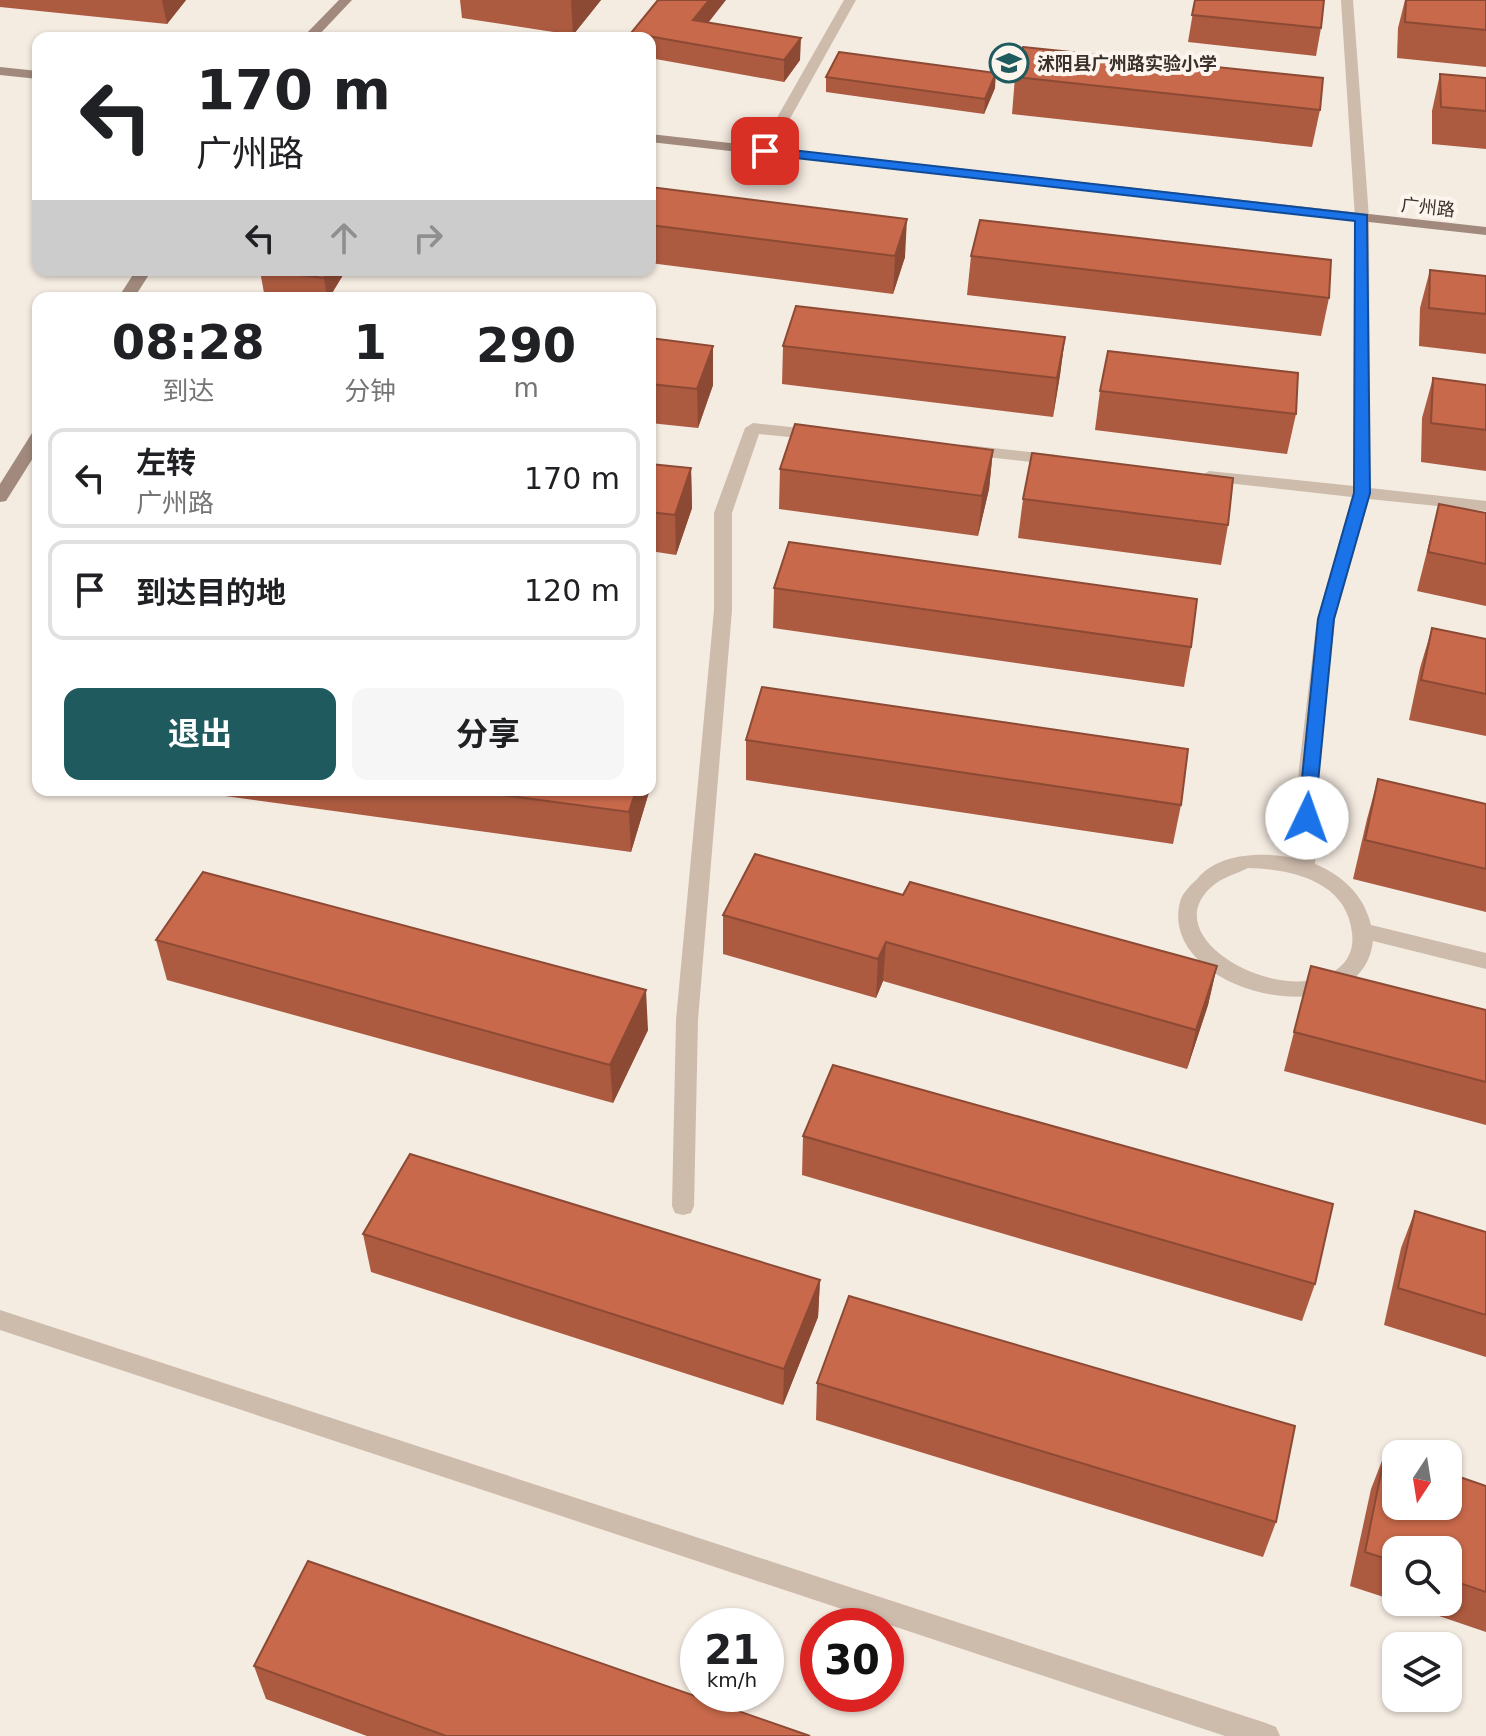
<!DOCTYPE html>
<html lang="zh">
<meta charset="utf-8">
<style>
body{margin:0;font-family:"DejaVu Sans","Noto Sans SC",sans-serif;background:#f6f6f6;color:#202124;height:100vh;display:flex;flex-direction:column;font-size:30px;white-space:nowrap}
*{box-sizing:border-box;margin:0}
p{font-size:26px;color:#757577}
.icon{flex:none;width:44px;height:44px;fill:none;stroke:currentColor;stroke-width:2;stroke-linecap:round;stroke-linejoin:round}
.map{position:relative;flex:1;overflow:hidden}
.side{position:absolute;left:32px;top:292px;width:624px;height:504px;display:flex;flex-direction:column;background:#fff;border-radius:16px;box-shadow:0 2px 6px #0004}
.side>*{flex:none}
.top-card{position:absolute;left:32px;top:32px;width:624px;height:244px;border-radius:16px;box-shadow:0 2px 6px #0004;background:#fff;color:#202124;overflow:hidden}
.needle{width:52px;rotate:192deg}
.tools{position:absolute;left:1382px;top:1440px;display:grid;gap:16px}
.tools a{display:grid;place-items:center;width:80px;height:80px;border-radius:16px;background:#fff;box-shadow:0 2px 6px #0004;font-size:40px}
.speed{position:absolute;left:680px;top:1608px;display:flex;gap:16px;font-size:40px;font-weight:700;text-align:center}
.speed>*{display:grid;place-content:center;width:104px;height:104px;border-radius:50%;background:#fff;box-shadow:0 2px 6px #0004;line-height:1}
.speed small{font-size:20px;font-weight:400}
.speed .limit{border:12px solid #d22;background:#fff;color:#111}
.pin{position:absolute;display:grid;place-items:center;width:68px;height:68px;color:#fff;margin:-34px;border-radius:16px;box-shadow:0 4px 12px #0006}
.me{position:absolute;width:88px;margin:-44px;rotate:3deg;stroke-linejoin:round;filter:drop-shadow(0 0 6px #0008)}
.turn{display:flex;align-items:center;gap:28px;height:168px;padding:0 32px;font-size:36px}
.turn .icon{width:104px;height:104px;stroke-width:2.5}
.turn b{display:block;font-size:56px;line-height:68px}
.lanes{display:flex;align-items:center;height:76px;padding:0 32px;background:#0003;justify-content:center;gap:40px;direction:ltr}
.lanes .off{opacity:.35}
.eta{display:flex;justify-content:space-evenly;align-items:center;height:136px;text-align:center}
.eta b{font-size:48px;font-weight:700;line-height:56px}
.cta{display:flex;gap:16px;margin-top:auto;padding:16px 32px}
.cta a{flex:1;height:92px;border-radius:16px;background:#1f5a5e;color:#fff;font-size:32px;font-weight:700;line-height:92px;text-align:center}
.cta a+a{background:#f6f6f6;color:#202124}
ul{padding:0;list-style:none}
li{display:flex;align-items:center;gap:24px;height:100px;margin:0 16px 12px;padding:0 16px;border:4px solid #e0e0e0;border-radius:16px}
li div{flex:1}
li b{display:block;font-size:30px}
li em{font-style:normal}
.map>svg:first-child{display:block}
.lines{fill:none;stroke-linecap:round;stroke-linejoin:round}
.lane{fill:#cdbbac;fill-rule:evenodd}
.street{fill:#cdbbac;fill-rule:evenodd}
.secondary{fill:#a18a7d;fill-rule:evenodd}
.wall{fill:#ac5a40}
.shaded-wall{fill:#8c4a34}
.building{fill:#c8694b;stroke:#8c4a34;stroke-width:2}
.route{fill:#1a73e8;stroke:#114b97;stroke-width:2}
.labels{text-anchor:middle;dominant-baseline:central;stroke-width:8;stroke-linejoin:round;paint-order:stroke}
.far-poi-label{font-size:18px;font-weight:bold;fill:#3b302b;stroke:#fbf5ee;text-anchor:start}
.far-street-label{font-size:18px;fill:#3b302b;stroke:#fbf5ee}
</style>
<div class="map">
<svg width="1486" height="1736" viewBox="0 0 1486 1736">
<rect width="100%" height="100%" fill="#f4ebe1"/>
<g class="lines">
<g class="lane">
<polygon points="844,0 856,0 772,151 760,154 758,151"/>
<polygon points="1341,0 1353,0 1369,218 1362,222 1355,218"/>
</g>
<g class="street">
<path d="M 1362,214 L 1369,218 L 1370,488 L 1486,501 L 1486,511 L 1369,499 L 1335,619 L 1319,768 L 1315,864 C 1342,875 1364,895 1371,925 L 1486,953 L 1486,969 L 1373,941 C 1362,1041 1157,993 1180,902 C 1182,893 1192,884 1198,878 C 1220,852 1265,852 1295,858 L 1299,768 L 1317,619 L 1352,497 L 1209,481 L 1201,476 L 1209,471 L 1354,486 L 1355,218 ZM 1248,868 C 1291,869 1347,881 1352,933 C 1354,948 1349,961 1336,970 C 1283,1010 1148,936 1215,884 C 1224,877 1238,873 1248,868 Z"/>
<polygon points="753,423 819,430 827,435 819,440 759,434 732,513 732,610 698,1020 694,1206 691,1213 683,1215 675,1213 672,1206 676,1020 714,610 714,513 745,428"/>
<polygon points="966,445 1057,455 1065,460 1057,465 960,454 960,446"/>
<polygon points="0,1310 1266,1723 1276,1727 1280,1736 1225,1736 0,1330"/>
</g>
<g class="secondary">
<polygon points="339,0 352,0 316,38 302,38"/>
<polygon points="0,67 38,71 38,79 0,75"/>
<polygon points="650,134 1486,227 1486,235 650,142"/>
<polygon points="136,270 152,270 134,298 118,298"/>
<polygon points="38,432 38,450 6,501 0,502 0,484 32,433"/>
</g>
</g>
<g class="wall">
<polygon points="0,0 186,0 167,24 0,7"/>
<polygon points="460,0 601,0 573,35 462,18"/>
<polygon points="1195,0 1321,28 1316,56 1188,42"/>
<polygon points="1405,0 1486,0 1486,67 1397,58 1398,28"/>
<polygon points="708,22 800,60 784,82 650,58 650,38 631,38 631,33"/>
<polygon points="1440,74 1486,78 1486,149 1432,144 1432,111"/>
<polygon points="826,77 995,88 984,114 826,92"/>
<polygon points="1015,77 1320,110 1312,147 1012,114"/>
<polygon points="650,187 905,257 893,294 650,263"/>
<polygon points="971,256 1329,298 1321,336 967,295"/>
<polygon points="346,270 329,298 303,298 264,293 260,271"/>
<polygon points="1430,270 1486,276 1486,354 1419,346 1420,308"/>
<polygon points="1065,337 1060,375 1053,417 782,384 783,346"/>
<polygon points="650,338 713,346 713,385 698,428 650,423"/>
<polygon points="1433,378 1486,385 1486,471 1421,462 1422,418"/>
<polygon points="1100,391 1296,414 1287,454 1095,430"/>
<polygon points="993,450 989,489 978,536 779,509 780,469"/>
<polygon points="650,464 691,468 692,508 676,555 650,551"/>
<polygon points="1023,499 1228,525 1221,565 1018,538"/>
<polygon points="1439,504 1486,513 1486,606 1417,591"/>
<polygon points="774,588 1191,647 1184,687 773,628"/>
<polygon points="1432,628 1486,639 1486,736 1409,720 1420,668"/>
<polygon points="746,740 1181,805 1173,844 746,780"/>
<polygon points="1378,779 1486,804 1486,912 1353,879 1367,819"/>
<polygon points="202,790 649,790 649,792 631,852 203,793"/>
<polygon points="903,895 1217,966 1208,1005 1187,1069 883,981 876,998 723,954 723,915"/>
<polygon points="156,940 648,1030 613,1103 167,980"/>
<polygon points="1311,966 1486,1010 1486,1125 1284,1071"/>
<polygon points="803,1136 1315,1284 1302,1321 802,1175"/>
<polygon points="1415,1211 1486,1232 1486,1357 1384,1325 1401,1248"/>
<polygon points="363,1234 820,1280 818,1317 783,1405 371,1272"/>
<polygon points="817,1383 1276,1522 1263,1557 816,1420"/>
<polygon points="1385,1453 1486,1486 1486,1632 1398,1602 1448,1602 1448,1550 1396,1550 1396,1601 1350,1586 1371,1489"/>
<polygon points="254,1666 810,1736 367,1736 266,1699"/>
</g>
<g class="shaded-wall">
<polygon points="162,0 186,0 167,24"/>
<polygon points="571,0 601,0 573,35"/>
<polygon points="709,0 726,0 694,41 693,20"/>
<polygon points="801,38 800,60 784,82 784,60"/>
<polygon points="996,73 995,88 984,114 985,99"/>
<polygon points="907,219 905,257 893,294 895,256"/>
<polygon points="329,270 346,270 329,298 327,298 324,278"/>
<polygon points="1065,337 1060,375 1053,417 1057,378"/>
<polygon points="713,346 713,385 698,428 697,389"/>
<polygon points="993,450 989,489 978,536 982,496"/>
<polygon points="691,468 692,508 676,555 675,515"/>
<polygon points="652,605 653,645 650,654 650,610"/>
<polygon points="636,790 649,790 649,792 631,852 629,812"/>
<polygon points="886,942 883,981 876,998 878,959"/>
<polygon points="1217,966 1208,1005 1187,1069 1196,1030"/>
<polygon points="646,990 648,1030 613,1103 610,1065"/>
<polygon points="820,1280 818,1317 783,1405 784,1369"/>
</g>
<g class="building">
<polygon points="658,0 709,0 693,20 801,38 784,60 631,33"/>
<polygon points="1195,0 1324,0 1321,28 1192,15"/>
<polygon points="1406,0 1486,0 1486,30 1405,22"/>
<polygon points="1023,47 1323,78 1320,110 1015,77"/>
<polygon points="839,52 996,73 985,99 826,77"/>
<polygon points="1440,74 1486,78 1486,111 1441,107"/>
<polygon points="650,187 907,219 895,256 650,225"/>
<polygon points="980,220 1331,260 1329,298 971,256"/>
<polygon points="260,270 329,270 324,278"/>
<polygon points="1430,270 1486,276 1486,314 1429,308"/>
<polygon points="271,295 299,298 269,298"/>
<polygon points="796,306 1065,337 1057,378 783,346"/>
<polygon points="650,338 713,346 697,389 650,384"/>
<polygon points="1108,351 1298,373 1296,414 1100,391"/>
<polygon points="1433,378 1486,385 1486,430 1431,423"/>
<polygon points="795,424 993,450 982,496 780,469"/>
<polygon points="1032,453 1233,478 1228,525 1023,499"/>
<polygon points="650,464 691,468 675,515 650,512"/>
<polygon points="1439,504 1486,513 1486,564 1428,552"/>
<polygon points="789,542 1197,599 1191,647 774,588"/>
<polygon points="1432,628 1486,639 1486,694 1421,680"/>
<polygon points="762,687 1188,749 1181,805 746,740"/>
<polygon points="1378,779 1486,804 1486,869 1365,840"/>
<polygon points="466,790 636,790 629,812"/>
<polygon points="755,854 903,895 910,882 1217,966 1196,1030 886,942 878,959 723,915"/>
<polygon points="203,872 646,990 610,1065 156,940"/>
<polygon points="1311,966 1486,1010 1486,1082 1294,1032"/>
<polygon points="833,1065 1333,1204 1315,1284 803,1136"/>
<polygon points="410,1154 820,1280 784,1369 363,1234"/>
<polygon points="1415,1211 1486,1232 1486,1315 1398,1288"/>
<polygon points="849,1296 1295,1426 1276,1522 817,1383"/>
<polygon points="1385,1453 1396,1457 1396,1506 1448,1506 1448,1473 1486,1486 1486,1592 1448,1579 1448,1550 1396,1550 1396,1562 1365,1552"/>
<polygon points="308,1561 810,1736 446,1736 254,1666"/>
</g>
<polygon class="route" points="765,147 1367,215 1370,493 1334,619 1314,823 1307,824 1298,818 1318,619 1354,493 1355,221 760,154 760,148"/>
<defs>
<symbol id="school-ring" viewBox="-11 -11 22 22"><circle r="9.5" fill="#fbf5ee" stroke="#1f5a5e" stroke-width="1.5"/><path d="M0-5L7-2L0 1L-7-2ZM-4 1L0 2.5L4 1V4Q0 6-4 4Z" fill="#1f5a5e"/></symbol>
</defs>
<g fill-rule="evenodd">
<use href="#school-ring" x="987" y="41" width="44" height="44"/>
</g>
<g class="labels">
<g class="far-poi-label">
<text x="1037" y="63">沭阳县广州路实验小学</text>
</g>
<g class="far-street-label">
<text transform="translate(1428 207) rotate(6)">广州路</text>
</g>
</g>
</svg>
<div class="tools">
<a><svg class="needle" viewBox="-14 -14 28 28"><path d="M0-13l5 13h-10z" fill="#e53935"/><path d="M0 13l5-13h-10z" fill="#757577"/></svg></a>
<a><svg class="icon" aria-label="search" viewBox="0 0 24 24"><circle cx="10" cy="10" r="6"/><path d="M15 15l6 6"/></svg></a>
<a><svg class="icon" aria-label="layers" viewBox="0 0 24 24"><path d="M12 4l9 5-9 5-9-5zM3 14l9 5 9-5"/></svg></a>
</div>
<div class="speed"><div>21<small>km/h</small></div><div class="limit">30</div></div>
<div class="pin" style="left:765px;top:151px;background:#d93025"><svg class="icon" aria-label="arrive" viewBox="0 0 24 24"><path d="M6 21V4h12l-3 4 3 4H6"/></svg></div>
<svg class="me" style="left:1307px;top:818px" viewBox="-20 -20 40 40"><circle r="19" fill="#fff"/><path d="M0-13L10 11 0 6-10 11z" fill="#1a73e8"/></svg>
<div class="top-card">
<div class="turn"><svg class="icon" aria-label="left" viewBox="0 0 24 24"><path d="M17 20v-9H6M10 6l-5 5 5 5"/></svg><div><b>170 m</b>广州路</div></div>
<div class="lanes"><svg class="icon" aria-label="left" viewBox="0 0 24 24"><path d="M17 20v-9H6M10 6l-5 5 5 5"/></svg><svg class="icon off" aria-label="ahead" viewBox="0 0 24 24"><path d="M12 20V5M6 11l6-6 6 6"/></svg><svg class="icon off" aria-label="right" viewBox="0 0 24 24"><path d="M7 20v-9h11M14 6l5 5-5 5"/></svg></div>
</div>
<section class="side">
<div class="eta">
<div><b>08:28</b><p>到达</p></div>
<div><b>1</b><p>分钟</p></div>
<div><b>290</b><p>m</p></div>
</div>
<ul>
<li><svg class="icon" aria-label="left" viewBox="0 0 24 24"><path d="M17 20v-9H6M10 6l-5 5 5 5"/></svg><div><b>左转</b><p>广州路</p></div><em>170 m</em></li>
<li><svg class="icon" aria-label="arrive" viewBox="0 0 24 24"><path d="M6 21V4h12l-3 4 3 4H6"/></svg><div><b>到达目的地</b></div><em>120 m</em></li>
</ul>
<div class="cta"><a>退出</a><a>分享</a></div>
</section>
</div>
